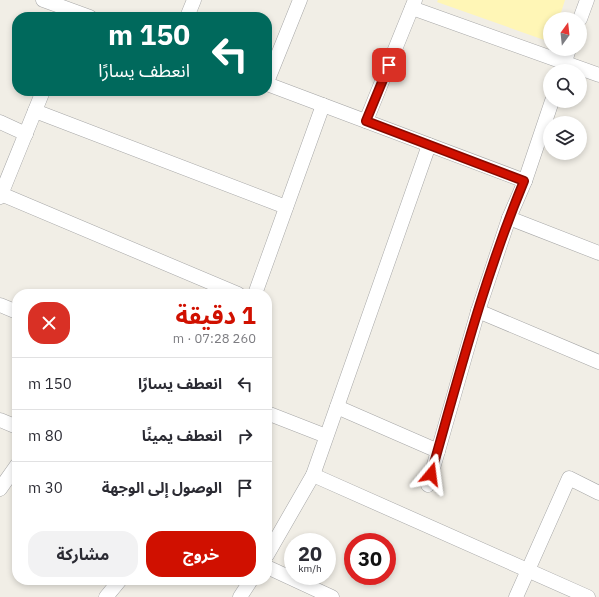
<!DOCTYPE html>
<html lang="ar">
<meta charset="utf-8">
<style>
body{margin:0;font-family:"IBM Plex Sans","Noto Sans Arabic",sans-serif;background:#f2f2f3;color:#2b2b33;direction:rtl;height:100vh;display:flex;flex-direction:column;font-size:15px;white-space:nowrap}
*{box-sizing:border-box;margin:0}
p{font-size:13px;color:#7c7c81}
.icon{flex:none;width:22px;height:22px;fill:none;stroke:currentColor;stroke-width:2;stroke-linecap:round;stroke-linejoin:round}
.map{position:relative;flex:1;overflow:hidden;direction:ltr}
.panel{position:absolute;left:12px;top:289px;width:260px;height:296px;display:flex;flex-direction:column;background:#fff;border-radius:16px;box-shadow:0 2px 6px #0003;direction:rtl}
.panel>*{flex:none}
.banner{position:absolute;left:12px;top:12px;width:260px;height:84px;border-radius:16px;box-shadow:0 2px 6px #0003;direction:rtl;background:#00695c;color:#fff;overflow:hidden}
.needle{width:26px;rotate:15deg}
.fabs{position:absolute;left:543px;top:12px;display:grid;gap:8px}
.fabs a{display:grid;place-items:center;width:44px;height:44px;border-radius:50%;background:#fff;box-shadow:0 2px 6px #0003;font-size:20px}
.speed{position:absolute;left:284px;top:533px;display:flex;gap:8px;font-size:20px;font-weight:700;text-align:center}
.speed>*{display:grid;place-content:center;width:52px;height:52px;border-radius:50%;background:#fff;box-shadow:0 2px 6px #0003;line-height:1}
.speed small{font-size:10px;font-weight:400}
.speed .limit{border:6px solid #d22;background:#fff;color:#111}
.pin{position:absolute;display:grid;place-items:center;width:34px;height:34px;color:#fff;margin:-17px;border-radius:8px;box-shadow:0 2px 6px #0006}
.me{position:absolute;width:44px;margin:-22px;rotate:16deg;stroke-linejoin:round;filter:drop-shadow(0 0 3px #0008)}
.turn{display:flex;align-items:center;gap:14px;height:84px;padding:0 16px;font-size:18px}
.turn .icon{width:52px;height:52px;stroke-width:2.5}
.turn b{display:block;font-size:28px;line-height:34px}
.round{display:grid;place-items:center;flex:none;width:42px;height:42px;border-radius:16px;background:#f2f2f3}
.headline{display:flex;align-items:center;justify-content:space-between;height:68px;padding:0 16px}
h1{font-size:24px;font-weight:700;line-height:30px;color:#d01000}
.button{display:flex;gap:8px;margin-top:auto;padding:8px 16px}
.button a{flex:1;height:46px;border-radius:16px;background:#d01000;color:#fff;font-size:16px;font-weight:700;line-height:46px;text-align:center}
.button a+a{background:#f2f2f3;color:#2b2b33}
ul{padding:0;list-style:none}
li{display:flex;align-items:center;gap:12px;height:52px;padding:0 16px;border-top:1px solid #e1e1e2}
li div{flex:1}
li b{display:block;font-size:15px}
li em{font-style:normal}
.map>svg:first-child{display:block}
.sand{fill:#fff6b6}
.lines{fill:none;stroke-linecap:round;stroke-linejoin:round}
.minor-casing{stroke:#a7a7a7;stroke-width:15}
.minor{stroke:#fff;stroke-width:14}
.route-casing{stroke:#870a00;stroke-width:10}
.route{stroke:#d01000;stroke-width:7}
</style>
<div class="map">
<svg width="599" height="597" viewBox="0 0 599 597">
<rect width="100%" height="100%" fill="#f1eee6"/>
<polygon class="sand" points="438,0 565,0 559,19 550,19 550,42 437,2"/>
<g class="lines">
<defs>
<g id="minor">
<polyline points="43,0 90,17"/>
<polyline points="412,8 599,75"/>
<polyline points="187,17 194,0"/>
<polyline points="580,19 587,0"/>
<polyline points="562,71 569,49"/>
<polyline points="267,82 300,0"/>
<polyline points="267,84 525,181"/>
<polyline points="35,111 286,207"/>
<polyline points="366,121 415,0"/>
<polyline points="0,122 26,134"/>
<polyline points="1,194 238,294"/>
<polyline points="0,197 43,91"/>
<polyline points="509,218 599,253"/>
<polyline points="255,294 323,105"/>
<polyline points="0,305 17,312"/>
<polyline points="478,311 599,362"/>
<polyline points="337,407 438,451 428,485"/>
<polyline points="267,413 326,436"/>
<polyline points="0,420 17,427"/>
<polyline points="438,451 478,311 509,218 525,181 552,101"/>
<polyline points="313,475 588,597"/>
<polyline points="0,489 17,465"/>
<polyline points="267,555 313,475 429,145"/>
<polyline points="267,567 332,597"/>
<polyline points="106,597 120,580"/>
<polyline points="240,597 251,580"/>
<polyline points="516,597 569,478 599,493"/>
</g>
</defs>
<use href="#minor" class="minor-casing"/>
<use href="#minor" class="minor"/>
</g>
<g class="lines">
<defs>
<path id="route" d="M 389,65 L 366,121 L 524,181 C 485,275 459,375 431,474"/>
</defs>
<use href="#route" class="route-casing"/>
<use href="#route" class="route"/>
</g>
</svg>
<div class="fabs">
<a><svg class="needle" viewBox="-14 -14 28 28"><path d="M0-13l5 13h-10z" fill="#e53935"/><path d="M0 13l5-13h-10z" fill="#7c7c81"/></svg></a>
<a><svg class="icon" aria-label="search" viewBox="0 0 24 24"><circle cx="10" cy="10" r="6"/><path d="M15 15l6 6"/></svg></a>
<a><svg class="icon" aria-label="layers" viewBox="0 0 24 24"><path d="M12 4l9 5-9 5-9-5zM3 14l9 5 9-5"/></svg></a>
</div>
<div class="speed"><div>20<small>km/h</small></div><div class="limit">30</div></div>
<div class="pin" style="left:389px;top:65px;background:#d93025"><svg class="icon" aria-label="arrive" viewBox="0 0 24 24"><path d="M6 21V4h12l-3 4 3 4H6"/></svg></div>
<svg class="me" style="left:431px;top:474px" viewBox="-20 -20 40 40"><path d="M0-17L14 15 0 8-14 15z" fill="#d01000" stroke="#fff" stroke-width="4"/></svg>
<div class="banner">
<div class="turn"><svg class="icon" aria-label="left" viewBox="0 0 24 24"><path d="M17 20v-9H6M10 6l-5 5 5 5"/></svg><div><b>150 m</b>انعطف يسارًا</div></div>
</div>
<section class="panel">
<div class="headline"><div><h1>1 دقيقة</h1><p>260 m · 07:28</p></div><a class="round" style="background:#d93025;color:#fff"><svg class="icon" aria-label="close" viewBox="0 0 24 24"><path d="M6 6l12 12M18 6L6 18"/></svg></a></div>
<ul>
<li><svg class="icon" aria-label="left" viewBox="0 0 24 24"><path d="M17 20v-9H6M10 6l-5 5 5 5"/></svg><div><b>انعطف يسارًا</b></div><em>150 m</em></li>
<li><svg class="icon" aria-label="right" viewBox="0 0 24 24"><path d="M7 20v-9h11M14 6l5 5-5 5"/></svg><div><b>انعطف يمينًا</b></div><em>80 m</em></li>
<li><svg class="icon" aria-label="arrive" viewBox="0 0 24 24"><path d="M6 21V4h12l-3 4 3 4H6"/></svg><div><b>الوصول إلى الوجهة</b></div><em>30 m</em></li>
</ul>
<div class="button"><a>خروج</a><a>مشاركة</a></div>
</section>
</div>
